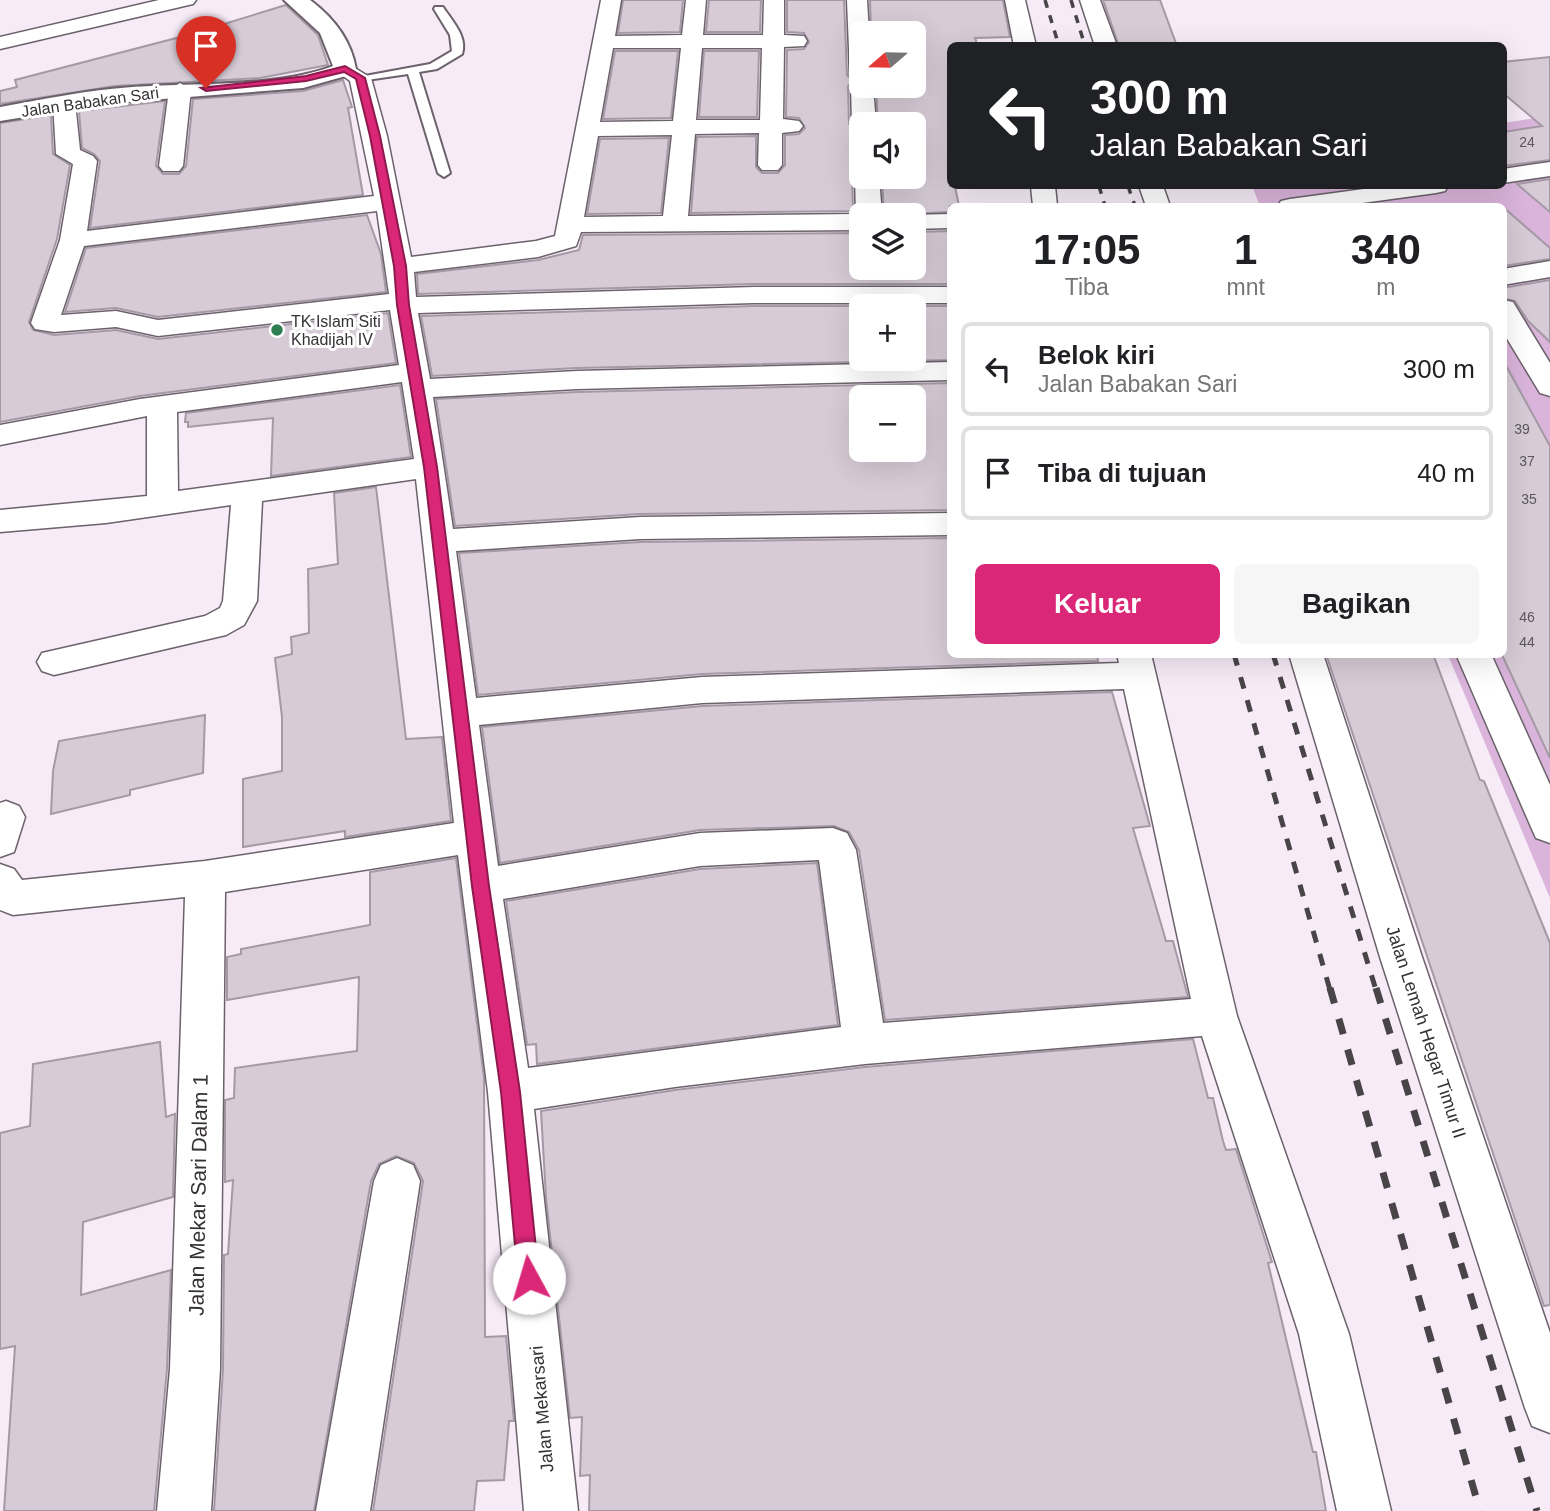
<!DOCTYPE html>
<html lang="id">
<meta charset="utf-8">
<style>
body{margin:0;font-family:Arial,sans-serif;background:#f6f6f6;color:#202124;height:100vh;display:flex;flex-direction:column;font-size:26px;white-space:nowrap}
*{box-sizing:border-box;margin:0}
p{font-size:23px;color:#757577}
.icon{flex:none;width:38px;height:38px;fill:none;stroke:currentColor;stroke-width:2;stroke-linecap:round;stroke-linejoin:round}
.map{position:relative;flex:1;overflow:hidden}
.drawer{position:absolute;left:947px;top:203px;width:560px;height:455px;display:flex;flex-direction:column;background:#fff;border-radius:10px;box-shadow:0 7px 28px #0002}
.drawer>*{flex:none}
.top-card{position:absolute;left:947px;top:42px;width:560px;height:147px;border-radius:10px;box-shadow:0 7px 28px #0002;background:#202124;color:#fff;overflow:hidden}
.needle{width:46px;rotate:250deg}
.tools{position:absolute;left:849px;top:21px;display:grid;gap:14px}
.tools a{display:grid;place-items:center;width:77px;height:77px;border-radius:10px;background:#fff;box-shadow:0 7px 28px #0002;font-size:35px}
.pin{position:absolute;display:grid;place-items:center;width:60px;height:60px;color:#fff;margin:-72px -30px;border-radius:50% 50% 50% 0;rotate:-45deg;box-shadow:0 0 7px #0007}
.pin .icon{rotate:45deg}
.me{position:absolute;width:77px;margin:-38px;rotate:354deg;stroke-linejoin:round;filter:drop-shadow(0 0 5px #0008)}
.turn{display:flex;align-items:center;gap:24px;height:147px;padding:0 28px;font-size:32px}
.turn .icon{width:91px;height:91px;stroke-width:2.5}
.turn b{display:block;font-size:49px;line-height:60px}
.eta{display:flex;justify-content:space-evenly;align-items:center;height:119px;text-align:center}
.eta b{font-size:42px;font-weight:700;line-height:49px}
.primary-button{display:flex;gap:14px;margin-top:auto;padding:14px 28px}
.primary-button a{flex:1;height:80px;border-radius:10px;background:#db2777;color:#fff;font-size:28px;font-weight:700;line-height:80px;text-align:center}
.primary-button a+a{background:#f6f6f6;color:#202124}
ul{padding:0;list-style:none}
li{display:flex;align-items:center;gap:21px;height:94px;margin:0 14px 10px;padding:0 14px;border:4px solid #e0e0e0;border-radius:10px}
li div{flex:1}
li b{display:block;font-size:26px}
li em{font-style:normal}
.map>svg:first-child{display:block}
.green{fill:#dab4db}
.building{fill:#d6cbd6;stroke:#a499a4;stroke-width:2;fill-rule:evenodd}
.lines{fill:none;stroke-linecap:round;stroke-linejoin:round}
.service-casing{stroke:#6b626c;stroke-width:4}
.minor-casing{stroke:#6b626c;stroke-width:3}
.tertiary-casing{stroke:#6b626c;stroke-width:4}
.service{fill:#fff;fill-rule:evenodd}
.minor{fill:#fff;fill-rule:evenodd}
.tertiary{fill:#fff;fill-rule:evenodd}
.rail-far2{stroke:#484448;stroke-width:3.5;stroke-dasharray:8 8;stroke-linecap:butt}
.rail-far1{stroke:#484448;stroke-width:5;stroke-dasharray:12 12;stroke-linecap:butt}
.rail{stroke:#484448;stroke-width:7;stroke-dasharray:16 16;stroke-linecap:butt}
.route{fill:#db2777;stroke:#8e194d;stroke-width:2}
.poi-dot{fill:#2d7e50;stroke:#fff;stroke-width:2.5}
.labels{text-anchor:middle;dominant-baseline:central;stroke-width:6;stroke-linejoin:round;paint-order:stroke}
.number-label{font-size:14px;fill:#5d585d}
.far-street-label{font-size:16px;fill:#353135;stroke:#fff}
.far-poi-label{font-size:16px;fill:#353135;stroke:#fff;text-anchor:start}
.street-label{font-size:18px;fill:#353135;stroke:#fff}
.near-street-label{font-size:21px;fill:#353135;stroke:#fff}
</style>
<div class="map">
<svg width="1550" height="1511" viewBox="0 0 1550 1511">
<rect width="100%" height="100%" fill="#f6ebf7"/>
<polygon class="green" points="1550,116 1550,898 1448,655 1503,654 1503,206 1260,206 1252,186 1503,186 1503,123"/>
<g class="building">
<polygon points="623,0 683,0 680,32 618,33"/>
<polygon points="709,0 761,0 760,32 706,32"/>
<polygon points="787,0 844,0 847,75 853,81 848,86 849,124 861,133 861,168 852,177 853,211 691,213 697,137 756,136 756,167 762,173 778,173 785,165 785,135 799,134 805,128 799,118 786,117 787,50 804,49 809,42 804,33 787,32"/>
<polygon points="870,0 1003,0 1010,37 975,38 978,46 950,46 950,186 955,186 959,206 950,206 950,212 884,215 882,177 914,177 914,124 878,124 876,86 914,86 914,33 871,33"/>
<polygon points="1103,0 1160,0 1177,46 1119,46"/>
<polygon points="286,5 318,35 328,65 260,78 115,86 0,104 0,91 17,87 15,80 188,35"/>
<polygon points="615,51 678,51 671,118 603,119"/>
<polygon points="704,51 759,51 757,117 699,117"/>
<polygon points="1550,57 1550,160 1503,166 1503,132 1542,126 1503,93 1503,62"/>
<polygon points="343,80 352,107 348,108 363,195 90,228 100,161 94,154 82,148 79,111 165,101 156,166 163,174 179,174 186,166 193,99 303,91"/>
<polygon points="51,115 53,154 70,165 57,239 29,322 33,330 54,335 116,330 158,339 388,313 396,363 140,396 0,422 0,123"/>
<polygon points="669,138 661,213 587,214 600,139"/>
<polygon points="1550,179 1550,212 1517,184"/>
<polygon points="1503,207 1550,248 1550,259 1503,266"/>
<polygon points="367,215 381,254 386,292 158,317 116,308 65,312 86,248"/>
<polygon points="914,232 950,231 950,284 754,284 418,294 417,274 538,260 579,250 583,235 861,233 861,268 914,268"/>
<polygon points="1550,280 1550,342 1528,321 1515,301 1503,298 1503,288"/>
<path d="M 754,306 L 950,306 L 950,360 L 577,368 L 432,376 L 421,316 ZM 861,306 L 914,306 L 914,359 L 861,359 Z"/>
<polygon points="1503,360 1550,446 1550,758 1503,657"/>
<path d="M 950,383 L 950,510 L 640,514 L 455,526 L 436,399 L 577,392 ZM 861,397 L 914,397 L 914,450 L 861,450 Z"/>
<polygon points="400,385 411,457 271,476 273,418 188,427 188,422 185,422 186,413"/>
<polygon points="376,487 406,739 442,737 451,821 345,837 345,831 243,847 243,779 282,771 282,717 275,658 292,654 291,637 309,633 308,569 338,564 334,493"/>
<polygon points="950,538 950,654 1097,654 1098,661 702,674 478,695 459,553 640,542"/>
<polygon points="1326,654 1433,654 1480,780 1484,781 1550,943 1550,1305 1544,1306"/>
<polygon points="1112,692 1150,826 1133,828 1166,941 1173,941 1188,997 885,1020 859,850 849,832 834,826 700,830 500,863 482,727 702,706"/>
<polygon points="205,715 203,773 130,790 130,795 51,814 53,771 59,741"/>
<polygon points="456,858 484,1078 485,1337 506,1336 514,1421 509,1421 504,1480 477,1481 474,1511 373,1511 423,1181 414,1163 396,1156 379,1164 371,1181 314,1511 214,1511 223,1369 224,1255 228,1254 233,1180 225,1182 225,1100 234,1098 235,1068 357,1051 359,977 227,1000 227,957 241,954 241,949 370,925 370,872"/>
<polygon points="817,863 838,1025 537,1064 536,1044 527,1045 506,901 700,869"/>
<polygon points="1193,1039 1208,1098 1213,1098 1223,1141 1226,1150 1236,1149 1272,1262 1268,1263 1313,1452 1316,1452 1326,1511 589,1511 590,1475 580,1476 582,1417 570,1418 546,1198 541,1111 675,1090 865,1067"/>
<polygon points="160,1042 166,1117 175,1114 173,1197 83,1222 81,1295 171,1270 167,1369 154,1511 4,1511 15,1346 0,1349 0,1133 30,1126 33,1064"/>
</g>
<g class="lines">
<defs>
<path id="service" d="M 435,7 L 443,7 C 452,21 468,37 462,54 L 437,69 L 419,72 L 450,173 L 444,177 L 438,173 L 408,74 L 360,81 L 354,78 L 430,64 L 452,51 L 450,35 L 434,9 Z"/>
<g id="minor">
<polygon points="159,0 196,0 193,4 0,49 0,37"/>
<path d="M 601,0 L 621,0 L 615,36 L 682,35 L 686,0 L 706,0 L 703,35 L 763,35 L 764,0 L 784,0 L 784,35 L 804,36 L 807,41 L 804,46 L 784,47 L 783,119 L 799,121 L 803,126 L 799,131 L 782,133 L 782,165 L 778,170 L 762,170 L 758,165 L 759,133 L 695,134 L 688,216 L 856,214 L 855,177 L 861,171 L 861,177 L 879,177 L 882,215 L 861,215 L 861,230 L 581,232 L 576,246 L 538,257 L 414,272 L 416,297 L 754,287 L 950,287 L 950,303 L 754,303 L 418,313 L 430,379 L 577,371 L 950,362 L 950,380 L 577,389 L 433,397 L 453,529 L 640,517 L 950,513 L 950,535 L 640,539 L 456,551 L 476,698 L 702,677 L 1119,663 L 1117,654 L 1151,654 L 1237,1016 L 1349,1334 L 1391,1511 L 1337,1511 L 1299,1334 L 1202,1036 L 865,1064 L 675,1087 L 534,1109 L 578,1511 L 524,1511 L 488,1092 L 458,855 L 225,892 L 220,1369 L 211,1511 L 157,1511 L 170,1369 L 185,897 L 13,915 L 0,910 L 0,864 L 14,869 L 22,880 L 205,861 L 454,823 L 416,479 L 262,501 L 257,601 L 244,625 L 226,635 L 54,675 L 42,671 L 37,662 L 42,653 L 205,616 L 220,608 L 223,601 L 231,505 L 106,523 L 0,532 L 0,510 L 147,496 L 147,416 L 0,445 L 0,425 L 140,399 L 399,365 L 390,310 L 158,336 L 116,327 L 54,332 L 35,329 L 31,323 L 60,240 L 73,164 L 56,154 L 53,102 L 56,97 L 72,97 L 75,102 L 80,150 L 93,156 L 97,161 L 87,231 L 374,196 L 350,81 L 334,69 L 345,62 L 371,78 L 387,136 L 411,257 L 536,241 L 555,236 ZM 613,48 L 681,48 L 673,121 L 600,122 ZM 702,48 L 762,48 L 760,120 L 696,120 ZM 672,135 L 663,216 L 584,217 L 598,136 ZM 377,211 L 389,294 L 158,320 L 116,311 L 61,315 L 84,246 ZM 402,382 L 414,459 L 178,491 L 177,412 ZM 1124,689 L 1191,999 L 883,1023 L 856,850 L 847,833 L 833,828 L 700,833 L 498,866 L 479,725 L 702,703 ZM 819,860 L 841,1027 L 528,1068 L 503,899 L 700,866 Z"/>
<polygon points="847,0 867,0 869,33 861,33 861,86 873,86 876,124 861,124 861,130 852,124 851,86 857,81 850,75"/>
<polygon points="1005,0 1025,0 1036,46 1014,46"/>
<polygon points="1080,0 1100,0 1117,46 1095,46"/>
<polygon points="180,83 191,90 183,166 179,171 163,171 159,166 169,90"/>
<polygon points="1550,162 1550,176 1503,183 1503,169"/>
<polygon points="1031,186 1055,186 1057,206 1033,206"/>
<polygon points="1139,186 1163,186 1170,206 1146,206"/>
<polygon points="1386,186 1448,186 1445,191 1436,193 1340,206 1278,206 1281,201 1290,199"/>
<polygon points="950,214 950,228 914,229 914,215 911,215"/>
<polygon points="1550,261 1550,277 1503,285 1503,269"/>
<polygon points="1503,300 1513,302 1550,363 1550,396 1540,393 1503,332"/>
<polygon points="1289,654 1323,654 1422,957 1550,1333 1550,1433 1532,1426 1525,1408 1380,957"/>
<polygon points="1456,654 1491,654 1550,785 1550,843 1536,838 1531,827"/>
<polygon points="6,801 19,806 25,817 14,852 0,857 0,803"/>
<polygon points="397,1158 413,1165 420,1181 370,1511 316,1511 374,1181 381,1165"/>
</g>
<path id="tertiary" d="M 284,0 L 310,0 C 333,17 351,40 356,69 L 353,74 L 303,88 L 111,103 L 0,121 L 0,107 C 44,99 88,90 132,87 C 194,82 275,88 333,66 L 320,33 Z"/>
</defs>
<use href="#service" class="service-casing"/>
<use href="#minor" class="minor-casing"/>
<use href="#tertiary" class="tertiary-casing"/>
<use href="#service" class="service"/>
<use href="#minor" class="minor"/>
<use href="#tertiary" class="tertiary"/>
<g class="rail-far2">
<polyline points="1045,0 1059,46"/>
<polyline points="1071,0 1085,46"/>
<polyline points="1099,186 1105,206"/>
<polyline points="1128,186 1135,206"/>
</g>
<g class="rail-far1">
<polyline points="1234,654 1330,990"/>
<polyline points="1273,654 1376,990"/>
</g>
<g class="rail">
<polyline points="1330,988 1480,1511"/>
<polyline points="1376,988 1537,1511"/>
</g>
</g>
<polygon class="route" points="345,66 365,78 380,136 406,266 409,305 437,467 489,886 520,1092 539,1278 536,1285 529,1288 521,1285 518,1278 501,1092 472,886 424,467 397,305 394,266 370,136 356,79 344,72 306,81 206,91 201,88 306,76"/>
<circle class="poi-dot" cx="277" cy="330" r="7"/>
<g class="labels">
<g class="number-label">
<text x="1527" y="142">24</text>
<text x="1522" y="429">39</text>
<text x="1527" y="461">37</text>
<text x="1529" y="499">35</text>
<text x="1527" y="617">46</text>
<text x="1527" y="642">44</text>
</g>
<g class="far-street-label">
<text transform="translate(90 102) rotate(-8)">Jalan Babakan Sari</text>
</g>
<g class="far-poi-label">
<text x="291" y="321">TK Islam Siti<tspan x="291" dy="18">Khadijah IV</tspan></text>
</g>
<g class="street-label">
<text transform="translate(1426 1032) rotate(72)">Jalan Lemah Hegar Timur II</text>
<text transform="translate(542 1409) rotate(-95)">Jalan Mekarsari</text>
</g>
<g class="near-street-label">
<text transform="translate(198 1195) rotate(-89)">Jalan Mekar Sari Dalam 1</text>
</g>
</g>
</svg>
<div class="tools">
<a><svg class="needle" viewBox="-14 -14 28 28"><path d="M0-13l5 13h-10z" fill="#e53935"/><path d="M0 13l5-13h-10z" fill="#757577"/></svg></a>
<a><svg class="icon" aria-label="sound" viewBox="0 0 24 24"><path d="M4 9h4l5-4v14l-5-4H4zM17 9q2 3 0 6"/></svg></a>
<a><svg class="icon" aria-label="layers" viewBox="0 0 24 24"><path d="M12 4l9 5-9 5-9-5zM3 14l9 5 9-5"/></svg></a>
<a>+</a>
<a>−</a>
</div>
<div class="pin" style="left:206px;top:88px;background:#d93025"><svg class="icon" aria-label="arrive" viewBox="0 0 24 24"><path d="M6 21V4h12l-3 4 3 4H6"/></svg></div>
<svg class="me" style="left:529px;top:1278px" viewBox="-20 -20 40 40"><circle r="19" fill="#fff"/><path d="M0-13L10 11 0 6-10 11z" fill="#db2777"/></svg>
<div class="top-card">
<div class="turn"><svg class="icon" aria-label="left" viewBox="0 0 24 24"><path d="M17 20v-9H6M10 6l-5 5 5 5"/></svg><div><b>300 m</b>Jalan Babakan Sari</div></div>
</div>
<section class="drawer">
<div class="eta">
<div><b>17:05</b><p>Tiba</p></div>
<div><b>1</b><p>mnt</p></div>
<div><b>340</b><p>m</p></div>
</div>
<ul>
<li><svg class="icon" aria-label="left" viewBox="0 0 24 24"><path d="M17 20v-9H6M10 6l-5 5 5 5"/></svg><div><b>Belok kiri</b><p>Jalan Babakan Sari</p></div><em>300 m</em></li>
<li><svg class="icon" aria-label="arrive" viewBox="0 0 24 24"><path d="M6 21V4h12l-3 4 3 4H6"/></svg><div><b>Tiba di tujuan</b></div><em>40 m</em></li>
</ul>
<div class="primary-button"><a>Keluar</a><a>Bagikan</a></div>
</section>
</div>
